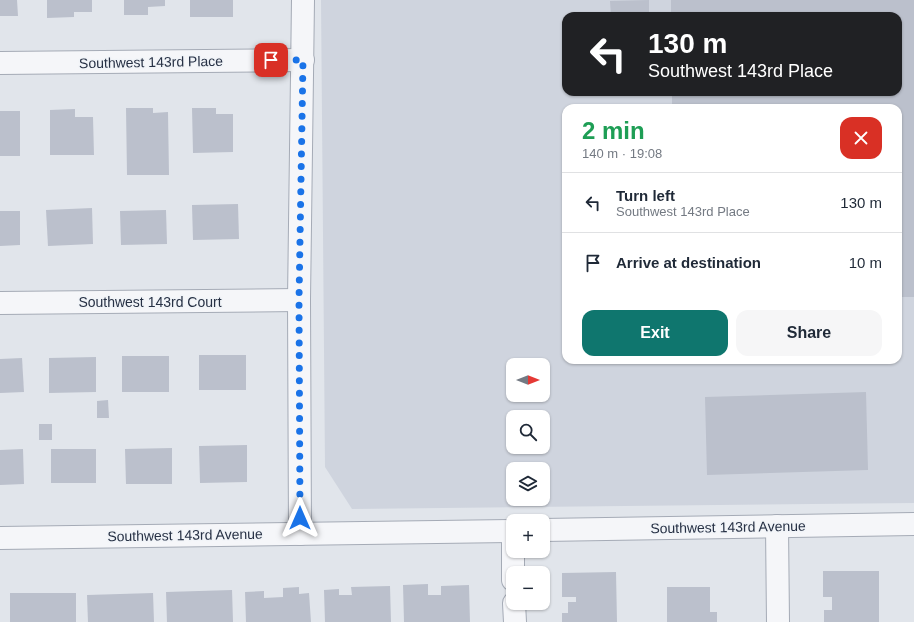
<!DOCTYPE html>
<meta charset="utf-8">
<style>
body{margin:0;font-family:Helvetica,sans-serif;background:#f6f6f7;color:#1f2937;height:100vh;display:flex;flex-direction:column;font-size:15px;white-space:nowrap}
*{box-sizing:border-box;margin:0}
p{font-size:13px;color:#747a83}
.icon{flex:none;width:22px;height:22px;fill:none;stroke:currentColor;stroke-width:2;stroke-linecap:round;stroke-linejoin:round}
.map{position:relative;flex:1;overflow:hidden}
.drawer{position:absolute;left:562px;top:104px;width:340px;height:260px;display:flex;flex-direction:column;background:#fff;border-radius:12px;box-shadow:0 1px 3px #0004}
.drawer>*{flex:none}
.hud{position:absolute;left:562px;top:12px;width:340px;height:84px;border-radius:12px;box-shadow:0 1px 3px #0004;background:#202124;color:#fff;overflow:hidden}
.needle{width:26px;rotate:90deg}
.buttons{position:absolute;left:506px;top:358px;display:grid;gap:8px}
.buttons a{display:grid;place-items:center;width:44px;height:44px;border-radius:8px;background:#fff;box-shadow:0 1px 3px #0004;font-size:20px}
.pin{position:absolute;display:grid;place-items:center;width:34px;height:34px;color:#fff;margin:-17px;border-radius:8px;box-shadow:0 2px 6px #0006}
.me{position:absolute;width:44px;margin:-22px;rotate:0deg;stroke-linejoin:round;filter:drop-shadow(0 0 3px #0008)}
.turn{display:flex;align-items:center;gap:14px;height:84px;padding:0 20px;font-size:18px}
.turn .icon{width:52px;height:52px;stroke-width:2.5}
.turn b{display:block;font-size:28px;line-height:34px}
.round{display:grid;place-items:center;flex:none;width:42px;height:42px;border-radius:12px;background:#f6f6f7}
.overview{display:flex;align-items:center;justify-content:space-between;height:68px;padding:0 20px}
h1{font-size:24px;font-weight:800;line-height:30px;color:#1e9e55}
.primary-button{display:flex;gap:8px;margin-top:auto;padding:8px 20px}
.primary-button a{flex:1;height:46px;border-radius:12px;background:#0f766e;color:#fff;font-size:16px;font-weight:800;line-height:46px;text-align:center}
.primary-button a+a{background:#f6f6f7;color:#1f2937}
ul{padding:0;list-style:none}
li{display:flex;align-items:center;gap:12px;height:60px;padding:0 20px;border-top:1px solid #e0e1e3}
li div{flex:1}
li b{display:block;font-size:15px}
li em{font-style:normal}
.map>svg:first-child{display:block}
.built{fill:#cfd4de;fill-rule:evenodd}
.building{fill:#bbc0cc}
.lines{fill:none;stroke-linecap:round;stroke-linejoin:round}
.minor-casing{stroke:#a5abb6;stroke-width:24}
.minor{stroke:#f5f6f9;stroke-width:22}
.route{stroke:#1a73e8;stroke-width:7;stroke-dasharray:0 12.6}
.labels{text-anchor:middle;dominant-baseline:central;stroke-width:3;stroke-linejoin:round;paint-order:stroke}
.street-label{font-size:14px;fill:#273145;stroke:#f1f4f8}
</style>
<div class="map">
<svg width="914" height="622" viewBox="0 0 914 622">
<rect width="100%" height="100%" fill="#e1e5eb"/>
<path class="built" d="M 321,0 L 914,0 L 914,503 L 352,509 L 325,467 ZM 566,16 L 898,16 L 898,92 L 566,92 ZM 566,108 L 898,108 L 898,360 L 566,360 ZM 513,365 L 543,365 L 543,395 L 513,395 ZM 513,417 L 543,417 L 543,447 L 513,447 ZM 513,469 L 543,469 L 543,499 L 513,499 Z"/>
<g class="building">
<polygon points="0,0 17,0 18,16 0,16"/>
<polygon points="47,0 92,0 92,12 74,12 74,17 47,18"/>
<polygon points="124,0 165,0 165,6 148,7 148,15 124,15"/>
<rect x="190" y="0" width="43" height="17"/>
<polygon points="649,0 649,16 611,16 610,1"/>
<polygon points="671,0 914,0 914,297 898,297 898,108 672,108 672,92 898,92 898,16 671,16"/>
<polygon points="126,108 153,108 153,113 168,112 169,175 127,175"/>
<polygon points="192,108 216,108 216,114 233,114 233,152 193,153"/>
<polygon points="75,109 75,117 93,117 94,155 50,155 50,110"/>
<rect x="0" y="111" width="20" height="45"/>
<polygon points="238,204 239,239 193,240 192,205"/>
<polygon points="92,208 93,244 48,246 46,210"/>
<polygon points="166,210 167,244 121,245 120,211"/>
<polygon points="0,211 20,211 20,245 0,246"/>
<rect x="199" y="355" width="47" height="35"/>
<rect x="122" y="356" width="47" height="36"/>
<polygon points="96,357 96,392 49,393 49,358"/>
<polygon points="22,358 24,392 0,393 0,359"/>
<polygon points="866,392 868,470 707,475 705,397"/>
<polygon points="108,400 109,418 97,418 97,401"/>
<rect x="39" y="424" width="13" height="16"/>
<polygon points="247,445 247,482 200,483 199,446"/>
<polygon points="172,448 172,484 126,484 125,449"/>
<polygon points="23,449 24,484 0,485 0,450"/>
<rect x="51" y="449" width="45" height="34"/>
<polygon points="823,571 879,571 879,622 824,622 824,610 832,610 832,597 823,597"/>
<polygon points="616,572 617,622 562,622 562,613 568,613 568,602 576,602 576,597 562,597 562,573"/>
<polygon points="428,584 428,595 441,595 441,586 469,585 470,622 404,622 403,585"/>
<polygon points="390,586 391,622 325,622 324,590 339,589 339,595 352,595 351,587"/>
<polygon points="299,587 299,594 309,593 311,622 246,622 245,592 264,591 264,598 283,597 283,588"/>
<polygon points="667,587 710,587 710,612 717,612 717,622 667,622"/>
<polygon points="232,590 233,622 167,622 166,592"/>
<rect x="10" y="593" width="66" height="29"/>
<polygon points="153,593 154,622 88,622 87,595"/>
</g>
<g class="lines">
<defs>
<g id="minor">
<polyline points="0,63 303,60"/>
<polyline points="0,303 299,300"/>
<polyline points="777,526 778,622"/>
<polyline points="543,530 914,524"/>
<polyline points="513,531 513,580"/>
<polyline points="300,534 299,300 303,0"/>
<polyline points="0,538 513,531"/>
<polyline points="514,603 515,622"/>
</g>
</defs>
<use href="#minor" class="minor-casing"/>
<use href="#minor" class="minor"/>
</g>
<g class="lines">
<polyline class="route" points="271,60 303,60 299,300 300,518"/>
</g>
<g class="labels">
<g class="street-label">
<text transform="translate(151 62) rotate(-1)">Southwest 143rd Place</text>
<text x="150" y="302">Southwest 143rd Court</text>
<text transform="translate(728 527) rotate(-1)">Southwest 143rd Avenue</text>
<text transform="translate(185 535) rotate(-1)">Southwest 143rd Avenue</text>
</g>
</g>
</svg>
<div class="buttons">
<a><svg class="needle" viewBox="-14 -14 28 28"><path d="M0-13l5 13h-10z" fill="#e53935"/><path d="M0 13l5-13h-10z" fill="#747a83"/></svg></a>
<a><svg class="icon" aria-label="search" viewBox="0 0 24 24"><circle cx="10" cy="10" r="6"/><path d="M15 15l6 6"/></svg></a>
<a><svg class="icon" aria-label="layers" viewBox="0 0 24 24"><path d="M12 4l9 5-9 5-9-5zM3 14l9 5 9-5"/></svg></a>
<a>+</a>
<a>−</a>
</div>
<div class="pin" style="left:271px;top:60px;background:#d93025"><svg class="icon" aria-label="arrive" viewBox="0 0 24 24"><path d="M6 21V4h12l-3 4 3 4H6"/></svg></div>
<svg class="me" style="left:300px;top:518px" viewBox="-20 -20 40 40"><path d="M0-17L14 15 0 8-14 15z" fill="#1a73e8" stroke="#fff" stroke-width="4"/></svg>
<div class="hud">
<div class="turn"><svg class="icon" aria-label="left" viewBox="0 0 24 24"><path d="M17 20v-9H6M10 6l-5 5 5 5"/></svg><div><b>130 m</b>Southwest 143rd Place</div></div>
</div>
<section class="drawer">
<div class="overview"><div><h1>2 min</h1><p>140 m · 19:08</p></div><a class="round" style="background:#d93025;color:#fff"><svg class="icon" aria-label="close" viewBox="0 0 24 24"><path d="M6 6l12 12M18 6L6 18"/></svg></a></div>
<ul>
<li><svg class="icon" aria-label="left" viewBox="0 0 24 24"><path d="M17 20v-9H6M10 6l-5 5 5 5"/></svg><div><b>Turn left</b><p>Southwest 143rd Place</p></div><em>130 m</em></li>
<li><svg class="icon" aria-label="arrive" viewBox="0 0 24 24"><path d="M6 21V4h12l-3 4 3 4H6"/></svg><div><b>Arrive at destination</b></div><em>10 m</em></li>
</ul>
<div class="primary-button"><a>Exit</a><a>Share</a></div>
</section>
</div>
